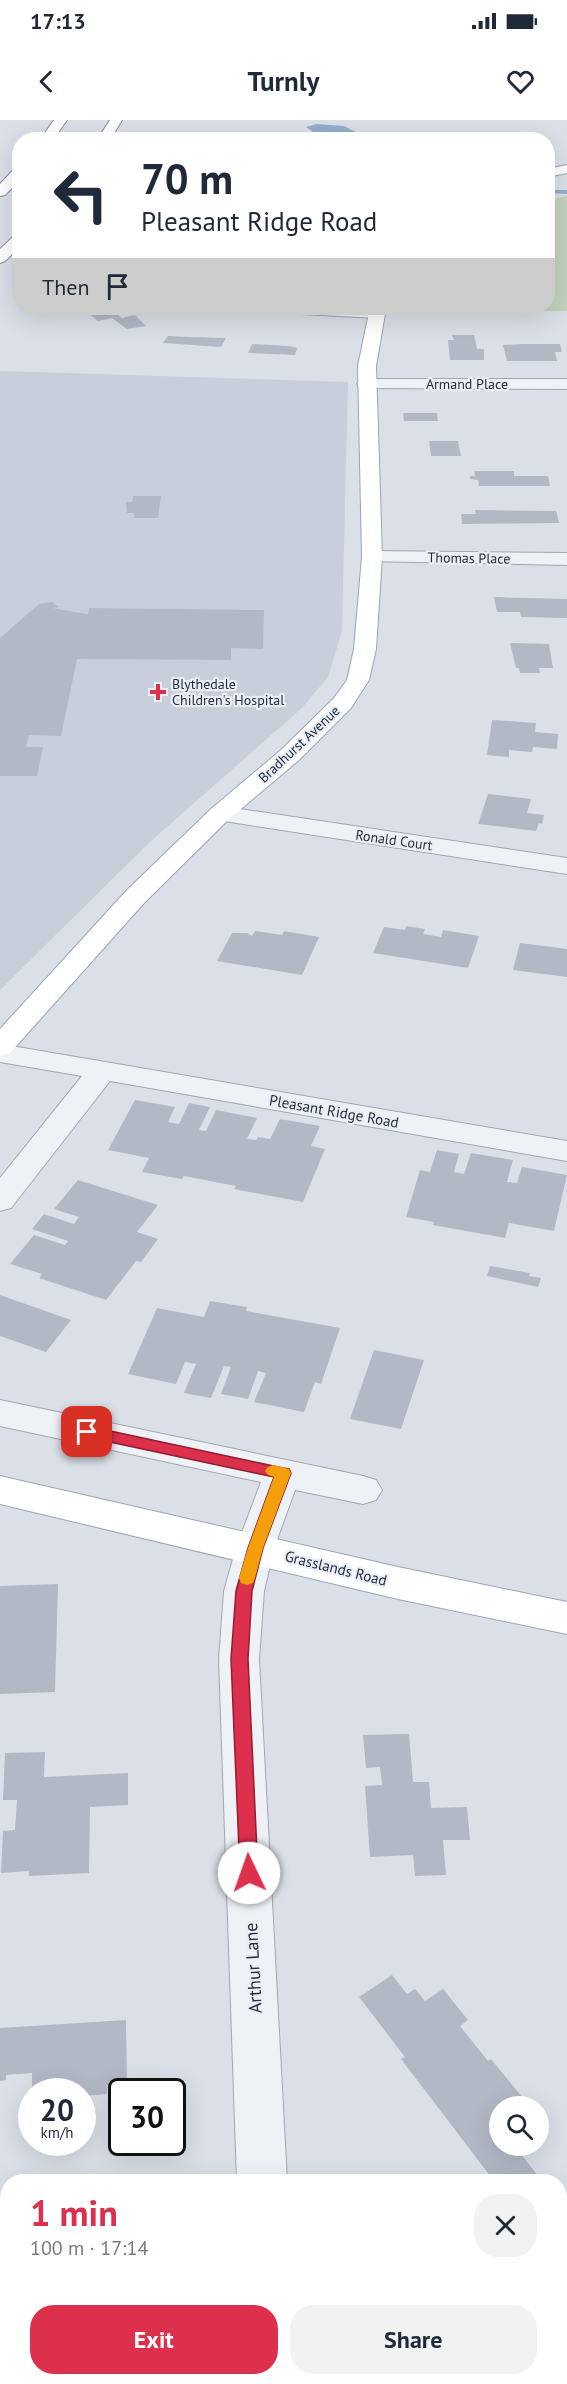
<!DOCTYPE html>
<meta charset="utf-8">
<style>
body{margin:0;font-family:"PT Sans",sans-serif;background:#f2f2f3;color:#1f2937;height:100vh;display:flex;flex-direction:column;font-size:22px;white-space:nowrap}
*{box-sizing:border-box;margin:0}
p{font-size:20px;color:#747a83}
.icon{flex:none;width:33px;height:33px;fill:none;stroke:currentColor;stroke-width:2;stroke-linecap:round;stroke-linejoin:round}
.map{position:relative;flex:1;overflow:hidden}
.sheet{position:absolute;left:0px;top:2054px;width:567px;height:212px;display:flex;flex-direction:column;background:#fff;border-radius:24px 24px 0 0;box-shadow:0 6px 24px #0002}
.sheet>*{flex:none}
.hud{position:absolute;left:12px;top:12px;width:543px;height:183px;border-radius:24px;box-shadow:0 6px 24px #0002;background:#fff;color:#1f2937;overflow:hidden}
.buttons{position:absolute;left:489px;top:1976px;display:grid;gap:12px}
.buttons a{display:grid;place-items:center;width:60px;height:60px;border-radius:50%;background:#fff;box-shadow:0 6px 24px #0002;font-size:30px}
.speed{position:absolute;left:18px;top:1958px;display:flex;gap:12px;font-size:30px;font-weight:700;text-align:center}
.speed>*{display:grid;place-content:center;width:78px;height:78px;border-radius:50%;background:#fff;box-shadow:0 6px 24px #0002;line-height:1}
.speed small{font-size:15px;font-weight:400}
.speed .limit{border:3px solid #111;border-radius:9px;background:#fff;color:#111}
.pin{position:absolute;display:grid;place-items:center;width:51px;height:51px;color:#fff;margin:-26px;border-radius:12px;box-shadow:0 3px 9px #0006}
.me{position:absolute;width:66px;margin:-33px;rotate:357deg;stroke-linejoin:round;filter:drop-shadow(0 0 4px #0008)}
.turn{display:flex;align-items:center;gap:21px;height:126px;padding:0 30px;font-size:27px}
.turn .icon{width:78px;height:78px;stroke-width:2.5}
.turn b{display:block;font-size:42px;line-height:51px}
.then{display:flex;align-items:center;height:57px;padding:0 30px;background:#0003;gap:12px;font-size:22px}
.round{display:grid;place-items:center;flex:none;width:63px;height:63px;border-radius:24px;background:#f2f2f3}
.headline{display:flex;align-items:center;justify-content:space-between;height:102px;padding:0 30px}
h1{font-size:36px;font-weight:700;line-height:45px;color:#dd304c}
.action{display:flex;gap:12px;margin-top:auto;padding:12px 30px}
.action a{flex:1;height:69px;border-radius:24px;background:#dd304c;color:#fff;font-size:24px;font-weight:700;line-height:69px;text-align:center}
.action a+a{background:#f2f2f3;color:#1f2937}
.status{display:flex;justify-content:space-between;align-items:center;height:42px;padding:0 30px;background:#fff;direction:ltr}
.status svg{height:16px;fill:currentColor}
header{display:flex;justify-content:space-between;align-items:center;height:78px;padding:0 30px;background:#fff;font-size:27px;font-weight:700}
.map>svg:first-child{display:block}
.built{fill:#c9cfda}
.green{fill:#c2d3bc}
.water{fill:#92afcc}
.lines{fill:none;stroke-linecap:round;stroke-linejoin:round}
.stream{fill:#92afcc;fill-rule:evenodd}
.building{fill:#b2b9c5}
.minor-casing{stroke:#a0a7b2;stroke-width:2}
.major-casing{stroke:#99a5b5;stroke-width:2}
.highway-casing{stroke:#818ea0;stroke-width:2}
.minor{fill:#eef1f6;fill-rule:evenodd}
.major{fill:#fff;fill-rule:evenodd}
.highway{fill:#fff;fill-rule:evenodd}
.route{fill:#dd304c;stroke:#901f31;stroke-width:1.5}
.slow{fill:#f59e0b}
.poi-dot{fill:#dd304c;stroke:#ebeff5;stroke-width:2}
.labels{text-anchor:middle;dominant-baseline:central;stroke-width:4.5;stroke-linejoin:round;paint-order:stroke}
.far-street-label{font-size:14px;fill:#242e3f;stroke:#ebeff5}
.far-poi-label{font-size:14px;fill:#242e3f;stroke:#ebeff5;text-anchor:start}
.street-label{font-size:15px;fill:#242e3f;stroke:#ebeff5}
.near-street-label{font-size:18px;fill:#242e3f;stroke:#ebeff5}
</style>
<div class="status"><b>17:13</b><svg viewBox="0 0 49 12"><path d="M0 12V9h3v3zM5 12V6h3v6zM10 12V3h3v9zM15 12V0h3v12zM26 1h20v11H26zM47 4h2v5h-2z"/></svg></div>
<header><svg class="icon" aria-label="back" viewBox="0 0 24 24"><path d="M15 5l-7 7 7 7"/></svg>Turnly<svg class="icon" aria-label="heart" viewBox="0 0 24 24"><path d="M12 20l-8-8c-3-5 5-10 8-4 3-6 11-1 8 4z"/></svg></header>
<div class="map">
<svg width="567" height="2264" viewBox="0 0 567 2264">
<rect width="100%" height="100%" fill="#dbe0e8"/>
<polygon class="built" points="0,251 348,262 342,511 328,557 302,588 151,721 0,870"/>
<polygon class="green" points="567,76 567,191 449,191 450,188 548,188 548,80"/>
<polygon class="water" points="316,4 344,6 368,18 314,19 312,11 306,7"/>
<g class="lines">
<polygon class="stream" points="567,70 567,74 548,73 548,70"/>
</g>
<g class="building">
<polygon points="110,189 122,198 135,195 146,206 127,209 112,198 98,201 88,193"/>
<polygon points="452,215 474,215 477,229 484,229 484,240 450,240 448,220 454,220"/>
<polygon points="168,216 188,217 226,218 221,227 163,223"/>
<polygon points="252,224 289,226 297,228 295,235 248,233"/>
<polygon points="524,224 560,224 562,232 555,232 557,241 507,241 503,225"/>
<polygon points="403,293 437,293 438,301 404,301"/>
<polygon points="429,321 458,321 461,336 431,336"/>
<polygon points="474,351 514,351 514,356 548,356 550,366 479,366 478,360 470,359 470,356 475,356"/>
<polygon points="133,376 161,376 158,398 134,398 134,393 127,393 126,382 132,382"/>
<polygon points="475,390 556,391 559,403 462,404 461,394 476,394"/>
<polygon points="494,477 567,479 567,498 521,497 520,492 497,492"/>
<polygon points="52,482 59,487 53,488 80,493 88,494 89,488 264,490 263,529 231,528 231,540 77,539 61,616 29,615 26,627 43,627 37,656 0,656 0,518 39,484"/>
<polygon points="510,523 549,524 553,548 539,548 540,553 520,553 519,548 516,548"/>
<polygon points="492,600 536,603 535,612 558,614 557,629 533,627 532,632 509,630 509,637 487,635"/>
<polygon points="488,674 531,679 527,693 544,695 542,704 539,703 536,711 478,704"/>
<polygon points="406,806 425,809 423,814 441,817 443,810 479,816 468,848 373,833 384,807 405,810"/>
<polygon points="255,811 282,815 284,811 319,817 302,855 217,841 232,813 247,813 252,816"/>
<polygon points="520,823 567,829 567,857 513,850"/>
<polygon points="135,980 175,987 168,1002 179,1004 189,983 210,987 199,1010 206,1011 216,990 257,998 247,1019 256,1020 258,1017 270,1019 280,999 320,1006 311,1026 325,1029 303,1082 234,1069 236,1066 184,1056 182,1059 142,1052 149,1038 108,1030"/>
<polygon points="437,1030 459,1034 454,1052 464,1054 471,1033 513,1040 507,1062 517,1063 522,1047 567,1055 554,1111 509,1103 505,1118 433,1105 434,1102 406,1097 420,1050 430,1052"/>
<polygon points="78,1060 158,1085 137,1112 158,1119 141,1142 136,1141 106,1180 39,1158 42,1154 10,1144 34,1115 65,1125 68,1121 32,1109 44,1094 74,1104 79,1097 54,1089"/>
<polygon points="490,1146 530,1153 529,1156 541,1158 538,1167 487,1156"/>
<polygon points="0,1175 71,1200 46,1232 0,1216"/>
<polygon points="210,1181 247,1187 246,1191 340,1208 321,1264 315,1262 304,1292 254,1282 266,1253 258,1251 248,1279 221,1274 231,1247 224,1246 211,1278 184,1273 196,1244 185,1242 176,1264 128,1254 157,1188 204,1197"/>
<polygon points="374,1230 424,1240 401,1309 350,1299"/>
<polygon points="58,1464 55,1572 0,1574 0,1466"/>
<polygon points="409,1614 413,1662 429,1662 431,1688 467,1687 470,1720 443,1720 446,1755 415,1756 413,1735 370,1737 365,1666 382,1665 380,1647 366,1648 363,1615"/>
<polygon points="45,1632 44,1657 128,1653 128,1685 90,1687 89,1753 29,1756 29,1751 1,1753 3,1711 15,1710 17,1680 3,1680 5,1633"/>
<polygon points="392,1855 407,1874 415,1869 425,1881 443,1869 468,1900 460,1906 488,1941 491,1939 522,1977 511,1986 500,1986 500,1994 493,1999 500,2007 500,2025 514,2025 538,2056 532,2061 494,2061 401,1939 405,1937 359,1877"/>
<polygon points="126,1900 127,1964 107,1965 107,1974 82,1976 82,1971 32,1971 32,1953 6,1955 6,1960 0,1961 0,1908"/>
</g>
<g class="lines">
<defs>
<g id="minor">
<polygon points="274,188 383,190 385,193 377,198 282,193"/>
<polygon points="366,259 567,259 567,269 360,268 357,264 360,260"/>
<polygon points="372,431 567,433 567,445 365,441 362,437 365,433"/>
<polygon points="220,686 567,738 567,754 211,699 207,694 211,689"/>
<polygon points="0,924 567,1021 567,1041 110,961 11,1088 0,1091 0,1058 82,956 0,942"/>
<polygon points="0,1280 363,1356 376,1360 382,1370 376,1380 363,1384 295,1370 274,1428 264,1471 259,1539 287,2061 237,2061 219,1539 224,1471 236,1428 261,1362 0,1306"/>
<rect x="0" y="2079" width="8" height="50"/>
<polygon points="560,2226 567,2228 567,2264 539,2264 536,2258 560,2258"/>
</g>
<g id="major">
<polygon points="567,45 567,53 548,57 548,49"/>
<polygon points="370,188 386,188 376,246 382,437 376,529 369,560 351,588 299,640 229,699 145,782 10,933 0,936 0,909 127,770 211,689 281,630 334,578 347,560 354,529 362,437 358,246"/>
<polygon points="0,1356 398,1447 567,1482 567,1514 398,1479 0,1384"/>
</g>
<g id="highway">
<polygon points="54,0 67,0 53,20 40,20"/>
<polygon points="110,0 122,0 110,20 97,20"/>
<polygon points="20,47 20,60 5,75 0,76 0,64 15,48"/>
<polygon points="20,114 20,127 5,141 0,143 0,129 15,115"/>
</g>
</defs>
<use href="#minor" class="minor-casing"/>
<use href="#major" class="major-casing"/>
<use href="#highway" class="highway-casing"/>
<use href="#minor" class="minor"/>
<use href="#major" class="major"/>
<use href="#highway" class="highway"/>
</g>
<polygon class="route" points="87,1306 283,1348 289,1349 291,1353 263,1428 252,1471 248,1539 258,1753 255,1758 249,1761 242,1758 240,1753 231,1539 236,1471 248,1428 274,1357 82,1316 80,1312 82,1308"/>
<polygon class="slow" points="273,1345 289,1349 291,1353 263,1428 255,1458 253,1463 247,1465 241,1463 239,1458 248,1428 274,1357 268,1355 265,1351 268,1347"/>
<path class="poi-dot" d="M155 563h6v6h6v6h-6v6h-6v-6h-6v-6h6z"/>
<g class="labels">
<g class="far-street-label">
<text x="467" y="264">Armand Place</text>
<text transform="translate(469 438) rotate(1)">Thomas Place</text>
<text transform="translate(299 624) rotate(-43)">Bradhurst Avenue</text>
<text transform="translate(394 720) rotate(8)">Ronald Court</text>
</g>
<g class="far-poi-label">
<text x="172" y="564">Blythedale<tspan x="172" dy="16">Children's Hospital</tspan></text>
</g>
<g class="street-label">
<text transform="translate(334 991) rotate(10)">Pleasant Ridge Road</text>
<text transform="translate(336 1448) rotate(14)">Grasslands Road</text>
</g>
<g class="near-street-label">
<text transform="translate(253 1848) rotate(-93)">Arthur Lane</text>
</g>
</g>
</svg>
<div class="buttons">
<a><svg class="icon" aria-label="search" viewBox="0 0 24 24"><circle cx="10" cy="10" r="6"/><path d="M15 15l6 6"/></svg></a>
</div>
<div class="speed"><div>20<small>km/h</small></div><div class="limit">30</div></div>
<div class="pin" style="left:87px;top:1312px;background:#d93025"><svg class="icon" aria-label="arrive" viewBox="0 0 24 24"><path d="M6 21V4h12l-3 4 3 4H6"/></svg></div>
<svg class="me" style="left:249px;top:1753px" viewBox="-20 -20 40 40"><circle r="19" fill="#fff"/><path d="M0-13L10 11 0 6-10 11z" fill="#dd304c"/></svg>
<div class="hud">
<div class="turn"><svg class="icon" aria-label="left" viewBox="0 0 24 24"><path d="M17 20v-9H6M10 6l-5 5 5 5"/></svg><div><b>70 m</b>Pleasant Ridge Road</div></div>
<div class="then">Then<svg class="icon" aria-label="arrive" viewBox="0 0 24 24"><path d="M6 21V4h12l-3 4 3 4H6"/></svg></div>
</div>
<section class="sheet">
<div class="headline"><div><h1>1 min</h1><p>100 m · 17:14</p></div><a class="round"><svg class="icon" aria-label="close" viewBox="0 0 24 24"><path d="M6 6l12 12M18 6L6 18"/></svg></a></div>
<div class="action"><a>Exit</a><a>Share</a></div>
</section>
</div>
